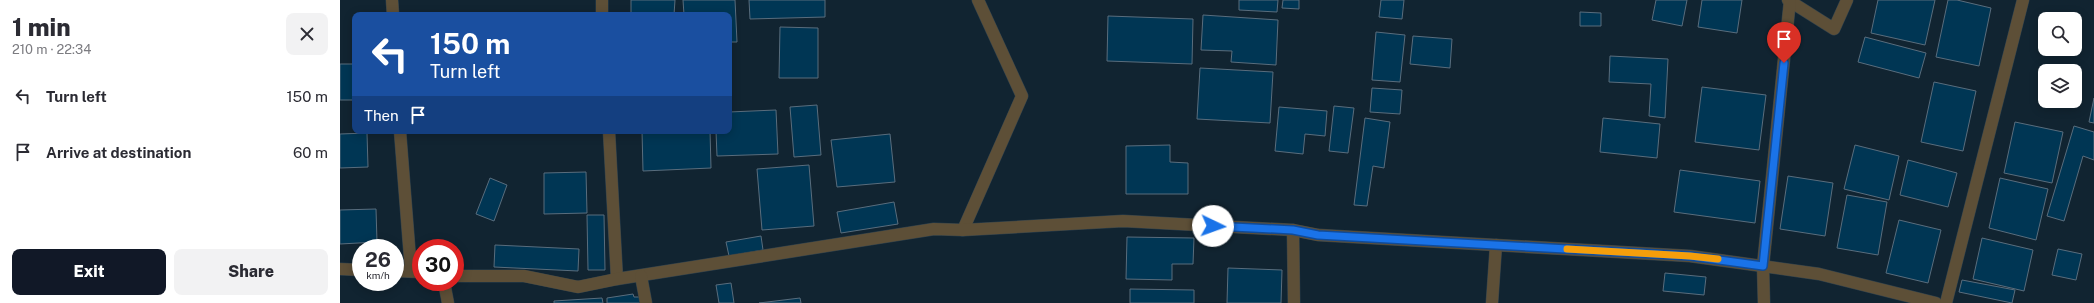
<!DOCTYPE html>
<meta charset="utf-8">
<style>
body{margin:0;font-family:"Public Sans",sans-serif;background:#f2f2f3;color:#2b2b33;height:100vh;display:flex;flex-direction:column;font-size:15px;white-space:nowrap}
*{box-sizing:border-box;margin:0}
p{font-size:13px;color:#7c7c81}
.icon{flex:none;width:22px;height:22px;fill:none;stroke:currentColor;stroke-width:2;stroke-linecap:round;stroke-linejoin:round}
.map{position:relative;flex:1;overflow:hidden}
.sheet{display:flex;flex-direction:column;background:#fff;width:340px}
.sheet>*{flex:none}
.hud{position:absolute;left:12px;top:12px;width:380px;height:122px;border-radius:8px;box-shadow:0 2px 10px #0003;background:#1a4fa0;color:#fff;overflow:hidden}
.tools{position:absolute;left:1698px;top:12px;display:grid;gap:8px}
.tools a{display:grid;place-items:center;width:44px;height:44px;border-radius:8px;background:#fff;box-shadow:0 2px 10px #0003;font-size:20px}
.speed{position:absolute;left:12px;top:239px;display:flex;gap:8px;font-size:20px;font-weight:700;text-align:center}
.speed>*{display:grid;place-content:center;width:52px;height:52px;border-radius:50%;background:#fff;box-shadow:0 2px 10px #0003;line-height:1}
.speed small{font-size:10px;font-weight:400}
.speed .limit{border:6px solid #d22;background:#fff;color:#111}
.pin{position:absolute;display:grid;place-items:center;width:34px;height:34px;color:#fff;margin:-41px -17px;border-radius:50% 50% 50% 0;rotate:-45deg;box-shadow:0 0 4px #0007}
.pin .icon{rotate:45deg}
.me{position:absolute;width:44px;margin:-22px;rotate:93deg;stroke-linejoin:round;filter:drop-shadow(0 0 3px #0008)}
.turn{display:flex;align-items:center;gap:14px;height:84px;padding:0 12px;font-size:18px}
.turn .icon{width:52px;height:52px;stroke-width:2.5}
.turn b{display:block;font-size:28px;line-height:34px}
.then{display:flex;align-items:center;height:38px;padding:0 12px;background:#0003;gap:8px;font-size:15px}
.round{display:grid;place-items:center;flex:none;width:42px;height:42px;border-radius:8px;background:#f2f2f3}
.head{display:flex;align-items:center;justify-content:space-between;height:68px;padding:0 12px}
h1{font-size:24px;font-weight:800;line-height:30px}
.cta{display:flex;gap:8px;margin-top:auto;padding:8px 12px}
.cta a{flex:1;height:46px;border-radius:8px;background:#111827;color:#fff;font-size:16px;font-weight:800;line-height:46px;text-align:center}
.cta a+a{background:#f2f2f3;color:#2b2b33}
ul{padding:0;list-style:none}
li{display:flex;align-items:center;gap:12px;height:56px;padding:0 12px}
li div{flex:1}
li b{display:block;font-size:15px}
li em{font-style:normal}
main{display:flex;flex:1;min-height:0}
.map>svg:first-child{display:block}
.building{fill:#003654;stroke:#596d7d}
.lines{fill:none;stroke-linecap:round;stroke-linejoin:round}
.minor-casing{stroke:#2f414d;stroke-width:13}
.minor{stroke:#5d4f37;stroke-width:12}
.route-casing{stroke:#114b97;stroke-width:10}
.route{stroke:#1a73e8;stroke-width:7}
.slow{stroke:#f59e0b;stroke-width:7}
</style>
<main>
<section class="sheet">
<div class="head"><div><h1>1 min</h1><p>210 m · 22:34</p></div><a class="round"><svg class="icon" aria-label="close" viewBox="0 0 24 24"><path d="M6 6l12 12M18 6L6 18"/></svg></a></div>
<ul>
<li><svg class="icon" aria-label="left" viewBox="0 0 24 24"><path d="M17 20v-9H6M10 6l-5 5 5 5"/></svg><div><b>Turn left</b></div><em>150 m</em></li>
<li><svg class="icon" aria-label="arrive" viewBox="0 0 24 24"><path d="M6 21V4h12l-3 4 3 4H6"/></svg><div><b>Arrive at destination</b></div><em>60 m</em></li>
</ul>
<div class="cta"><a>Exit</a><a>Share</a></div>
</section>
<div class="map">
<svg width="1754" height="303" viewBox="0 0 1754 303">
<rect width="100%" height="100%" fill="#112431"/>
<g class="building">
<polygon points="291,0 335,0 334,15 291,15"/>
<polygon points="343,0 395,0 397,42 389,42 389,15 344,15"/>
<polygon points="409,0 485,0 485,17 410,19"/>
<polygon points="899,0 938,0 937,12 899,10"/>
<polygon points="943,0 959,0 959,9 942,8"/>
<polygon points="1041,0 1064,0 1062,19 1039,17"/>
<polygon points="1316,0 1347,0 1342,26 1312,20"/>
<polygon points="1362,0 1402,0 1397,33 1358,27"/>
<polygon points="1538,0 1595,0 1585,45 1531,33"/>
<polygon points="1608,0 1617,0 1651,8 1639,66 1596,57"/>
<polygon points="1240,12 1261,13 1261,26 1240,26"/>
<polygon points="863,15 938,20 936,65 891,62 892,51 861,50"/>
<polygon points="768,16 853,19 852,64 767,61"/>
<polygon points="440,27 478,28 478,78 439,78"/>
<polygon points="1036,32 1065,35 1060,82 1032,80"/>
<polygon points="1073,36 1112,39 1110,68 1070,64"/>
<polygon points="1525,37 1586,53 1579,78 1518,62"/>
<polygon points="1270,56 1328,59 1325,118 1309,116 1311,84 1269,82"/>
<rect x="0" y="64" width="15" height="36"/>
<polygon points="860,68 933,72 930,123 857,119"/>
<polygon points="1594,82 1636,91 1623,151 1581,142"/>
<polygon points="1362,87 1426,95 1419,150 1355,142"/>
<polygon points="1032,88 1062,90 1060,114 1030,112"/>
<polygon points="1754,98 1754,123 1749,122"/>
<polygon points="477,105 481,155 454,157 450,107"/>
<polygon points="994,106 1014,108 1008,153 989,151"/>
<polygon points="939,107 987,111 985,136 965,134 963,154 935,151"/>
<polygon points="436,110 438,154 377,156 376,131 389,131 389,112"/>
<polygon points="1025,118 1050,122 1044,168 1033,166 1027,206 1014,205"/>
<polygon points="1263,118 1320,124 1317,158 1260,152"/>
<polygon points="1675,122 1723,132 1712,183 1664,173"/>
<polygon points="1734,126 1754,132 1754,160 1743,156 1724,221 1707,216"/>
<polygon points="302,131 370,131 371,168 303,171"/>
<polygon points="27,133 28,167 0,168 0,134"/>
<polygon points="550,134 555,182 497,187 491,140"/>
<polygon points="830,145 830,162 848,163 848,194 786,194 786,146"/>
<polygon points="1515,145 1559,156 1549,200 1504,189"/>
<polygon points="1568,160 1617,173 1608,207 1560,195"/>
<polygon points="469,165 474,226 422,230 417,169"/>
<polygon points="1340,170 1420,181 1415,223 1334,212"/>
<polygon points="246,172 247,213 204,214 204,173"/>
<polygon points="1448,176 1493,183 1485,236 1440,229"/>
<polygon points="150,178 167,185 154,221 136,214"/>
<polygon points="1660,178 1708,189 1696,240 1649,228"/>
<polygon points="1507,195 1547,202 1538,255 1497,248"/>
<polygon points="554,202 558,224 501,233 497,212"/>
<polygon points="36,209 37,242 0,244 0,210"/>
<polygon points="247,215 264,215 265,270 248,270"/>
<polygon points="1559,220 1601,230 1588,283 1546,273"/>
<polygon points="421,236 423,250 389,256 386,242"/>
<polygon points="787,237 854,238 853,264 832,264 832,280 786,279"/>
<polygon points="1642,238 1693,250 1684,291 1633,279"/>
<polygon points="155,245 239,249 238,271 154,267"/>
<polygon points="1718,249 1742,254 1736,280 1712,275"/>
<polygon points="888,268 942,270 941,303 887,303"/>
<polygon points="1325,273 1366,277 1364,295 1323,291"/>
<polygon points="1622,280 1675,290 1672,303 1619,292"/>
<polygon points="391,283 394,303 379,303 376,285"/>
<polygon points="790,289 854,290 854,303 790,303"/>
<polygon points="293,294 294,297 301,297 301,303 267,303 267,298"/>
<polygon points="262,298 263,303 214,303 214,301"/>
<polygon points="460,298 461,303 419,303"/>
</g>
<g class="lines">
<defs>
<g id="minor">
<polyline points="52,0 53,15"/>
<polyline points="262,0 262,15"/>
<polyline points="1448,0 1494,29 1507,0"/>
<polyline points="60,131 71,271"/>
<polyline points="269,131 277,279"/>
<polyline points="623,230 682,96 638,0"/>
<polyline points="953,230 954,303"/>
<polyline points="0,269 21,270"/>
<polyline points="55,271 81,272"/>
<polyline points="115,276 184,276 238,287 277,279 594,229 623,230 783,221 953,230 978,235 1350,256 1479,274 1596,303"/>
<polyline points="301,276 306,303"/>
<polyline points="104,282 108,303"/>
<polyline points="1152,303 1156,245"/>
<polyline points="1424,303 1423,266 1450,0"/>
<polyline points="1606,303 1683,0"/>
</g>
</defs>
<use href="#minor" class="minor-casing"/>
<use href="#minor" class="minor"/>
</g>
<g class="lines">
<defs>
<polyline id="route" points="873,226 953,230 978,235 1350,256 1423,266 1444,63"/>
</defs>
<use href="#route" class="route-casing"/>
<use href="#route" class="route"/>
<polyline class="slow" points="1227,249 1350,256 1378,259"/>
</g>
</svg>
<div class="tools">
<a><svg class="icon" aria-label="search" viewBox="0 0 24 24"><circle cx="10" cy="10" r="6"/><path d="M15 15l6 6"/></svg></a>
<a><svg class="icon" aria-label="layers" viewBox="0 0 24 24"><path d="M12 4l9 5-9 5-9-5zM3 14l9 5 9-5"/></svg></a>
</div>
<div class="speed"><div>26<small>km/h</small></div><div class="limit">30</div></div>
<div class="pin" style="left:1444px;top:63px;background:#d93025"><svg class="icon" aria-label="arrive" viewBox="0 0 24 24"><path d="M6 21V4h12l-3 4 3 4H6"/></svg></div>
<svg class="me" style="left:873px;top:226px" viewBox="-20 -20 40 40"><circle r="19" fill="#fff"/><path d="M0-13L10 11 0 6-10 11z" fill="#1a73e8"/></svg>
<div class="hud">
<div class="turn"><svg class="icon" aria-label="left" viewBox="0 0 24 24"><path d="M17 20v-9H6M10 6l-5 5 5 5"/></svg><div><b>150 m</b>Turn left</div></div>
<div class="then">Then<svg class="icon" aria-label="arrive" viewBox="0 0 24 24"><path d="M6 21V4h12l-3 4 3 4H6"/></svg></div>
</div>
</div>
</main>
